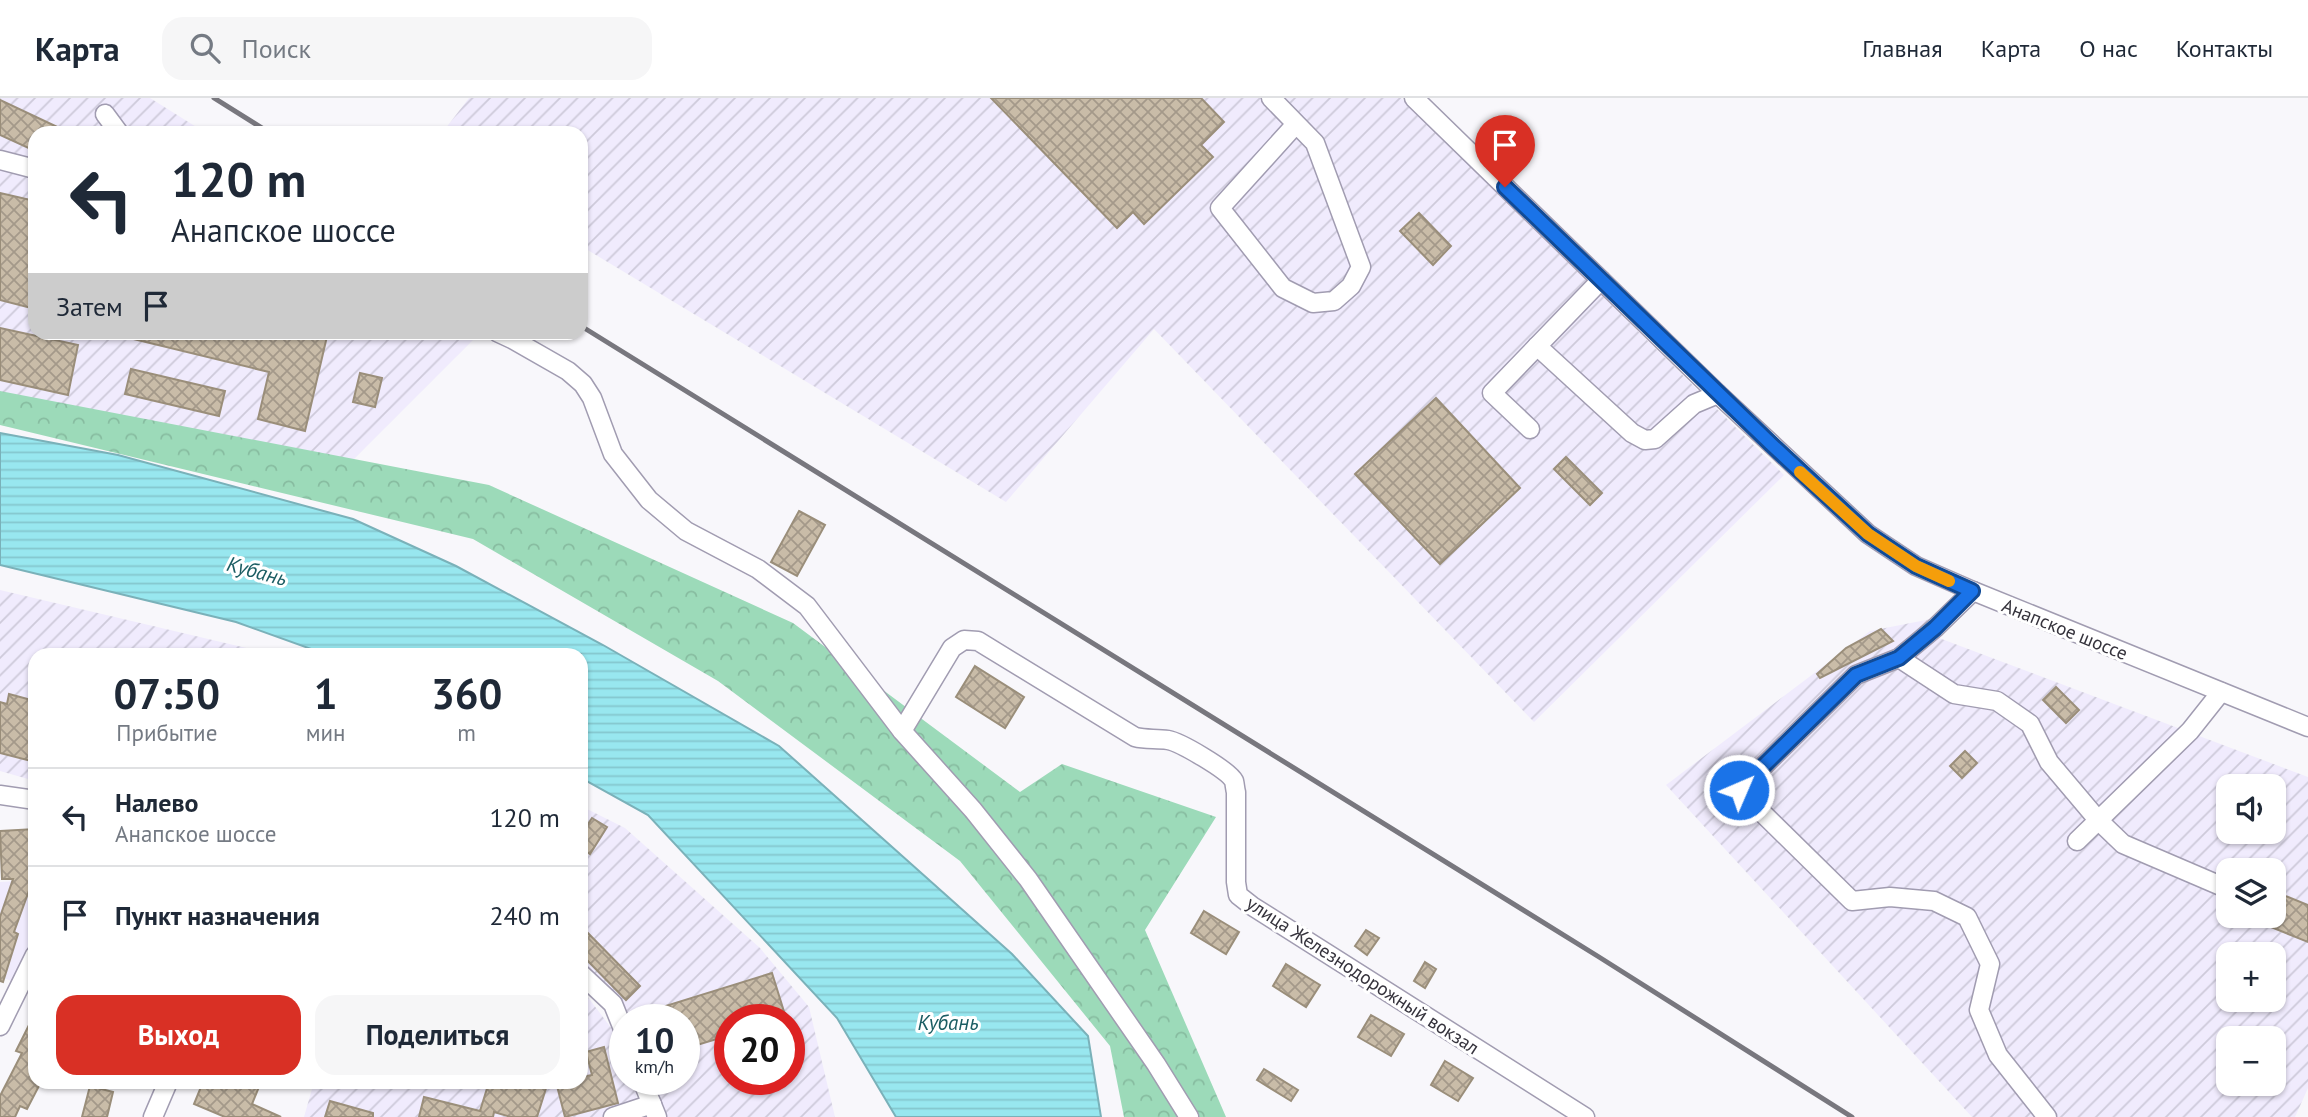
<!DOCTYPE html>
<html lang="ru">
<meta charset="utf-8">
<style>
body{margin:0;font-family:"PT Sans",sans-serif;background:#f6f6f7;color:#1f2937;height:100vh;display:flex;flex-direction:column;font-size:26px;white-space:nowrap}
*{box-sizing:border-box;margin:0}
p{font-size:23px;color:#747a83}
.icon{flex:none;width:38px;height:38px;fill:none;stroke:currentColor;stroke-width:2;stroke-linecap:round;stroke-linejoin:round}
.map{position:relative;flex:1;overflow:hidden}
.panel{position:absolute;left:28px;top:550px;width:560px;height:441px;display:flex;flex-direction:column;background:#fff;border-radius:21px;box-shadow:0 2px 5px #0004}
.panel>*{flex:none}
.banner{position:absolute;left:28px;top:28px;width:560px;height:214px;border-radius:21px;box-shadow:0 2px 5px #0004;background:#fff;color:#1f2937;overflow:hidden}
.fabs{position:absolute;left:2216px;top:676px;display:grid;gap:14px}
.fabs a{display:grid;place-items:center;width:70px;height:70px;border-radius:14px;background:#fff;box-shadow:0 2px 5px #0004;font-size:35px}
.speed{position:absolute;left:609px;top:906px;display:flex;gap:14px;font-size:35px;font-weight:700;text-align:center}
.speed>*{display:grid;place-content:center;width:91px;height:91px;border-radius:50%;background:#fff;box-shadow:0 2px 5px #0004;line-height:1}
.speed small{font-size:18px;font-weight:400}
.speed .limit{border:10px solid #d22;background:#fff;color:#111}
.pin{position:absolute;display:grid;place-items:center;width:60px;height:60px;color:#fff;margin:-72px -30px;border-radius:50% 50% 50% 0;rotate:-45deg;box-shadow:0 0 7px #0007}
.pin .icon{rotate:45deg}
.me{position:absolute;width:77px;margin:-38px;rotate:45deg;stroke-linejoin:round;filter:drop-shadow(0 0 5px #0008)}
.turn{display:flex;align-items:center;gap:24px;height:147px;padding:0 28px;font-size:32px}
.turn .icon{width:91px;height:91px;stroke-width:2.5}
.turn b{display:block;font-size:49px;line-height:60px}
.then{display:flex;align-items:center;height:66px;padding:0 28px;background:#0003;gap:14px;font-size:26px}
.eta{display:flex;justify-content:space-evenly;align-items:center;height:119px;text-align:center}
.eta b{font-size:42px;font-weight:600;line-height:49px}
.action{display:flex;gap:14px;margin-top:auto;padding:14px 28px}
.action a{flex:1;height:80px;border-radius:21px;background:#d93025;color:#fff;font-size:28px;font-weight:600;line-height:80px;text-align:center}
.action a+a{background:#f6f6f7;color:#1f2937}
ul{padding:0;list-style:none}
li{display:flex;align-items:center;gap:21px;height:98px;padding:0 28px;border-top:2px solid #e0e1e3}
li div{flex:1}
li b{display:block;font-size:26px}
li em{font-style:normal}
header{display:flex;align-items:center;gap:42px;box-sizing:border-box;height:98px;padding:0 35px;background:#fff;border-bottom:2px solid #e0e1e3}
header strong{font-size:33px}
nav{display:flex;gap:38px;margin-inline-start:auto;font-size:24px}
.search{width:490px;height:63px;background:#f6f6f7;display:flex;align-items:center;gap:18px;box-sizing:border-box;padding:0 24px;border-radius:21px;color:#747a83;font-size:26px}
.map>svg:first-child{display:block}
.built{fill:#f0ebfd}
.industrial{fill:url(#industrial-furrows);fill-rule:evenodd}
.forest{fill:url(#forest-crowns)}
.water{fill:url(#water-rules);stroke:#7ab1b9;stroke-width:2}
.building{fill:url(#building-cross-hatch);stroke:#9a8e7a;stroke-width:2}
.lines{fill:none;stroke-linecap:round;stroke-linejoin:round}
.minor-casing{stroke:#a19cb1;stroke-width:21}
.minor{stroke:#fff;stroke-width:18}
.rail{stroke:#78777e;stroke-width:5}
.route-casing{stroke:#114b97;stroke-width:18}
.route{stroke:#1a73e8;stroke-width:12}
.slow{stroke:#f59e0b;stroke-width:12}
.labels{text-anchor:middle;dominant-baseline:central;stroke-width:6;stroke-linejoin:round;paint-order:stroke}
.street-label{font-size:19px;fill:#35333c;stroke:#fff}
.water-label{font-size:21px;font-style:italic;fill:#1b5d63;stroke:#fff}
</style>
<header>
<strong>Карта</strong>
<div class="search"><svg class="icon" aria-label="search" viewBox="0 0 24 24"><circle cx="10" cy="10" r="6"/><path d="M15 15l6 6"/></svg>Поиск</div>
<nav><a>Главная</a><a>Карта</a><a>О нас</a><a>Контакты</a></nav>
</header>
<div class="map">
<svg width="2308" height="1019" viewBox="0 0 2308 1019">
<defs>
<pattern id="industrial-furrows" width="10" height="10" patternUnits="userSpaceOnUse" patternTransform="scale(1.75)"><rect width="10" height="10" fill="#f0ebfd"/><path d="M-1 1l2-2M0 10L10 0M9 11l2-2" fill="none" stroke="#cecada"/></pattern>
<pattern id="forest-crowns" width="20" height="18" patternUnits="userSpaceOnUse" patternTransform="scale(1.75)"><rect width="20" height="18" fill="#9cdab9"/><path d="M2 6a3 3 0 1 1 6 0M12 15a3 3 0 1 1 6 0" fill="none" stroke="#87bca0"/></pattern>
<pattern id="water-rules" width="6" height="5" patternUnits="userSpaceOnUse" patternTransform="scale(1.75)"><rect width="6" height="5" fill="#98e7ef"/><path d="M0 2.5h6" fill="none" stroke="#84c7ce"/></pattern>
<pattern id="building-cross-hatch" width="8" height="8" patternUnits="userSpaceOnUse" patternTransform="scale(1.75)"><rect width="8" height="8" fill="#c9bca8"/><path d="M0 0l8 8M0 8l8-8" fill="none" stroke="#a4998a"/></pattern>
</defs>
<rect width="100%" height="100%" fill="#f8f7fb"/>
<polygon class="built" points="35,782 35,838 12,883 0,879 0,784"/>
<g class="industrial">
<polygon points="0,0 150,0 206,35 35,35 35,234 480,235 331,384 0,310"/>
<polygon points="469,0 1401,0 1784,377 1534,624 1154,231 1006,404 581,148 581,35 442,35"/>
<polygon points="0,492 272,556 35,556 35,683 0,673"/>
<path d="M 1931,521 L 1939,540 L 2308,679 L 2308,990 L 2295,1019 L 1972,1019 L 1666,687 L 1870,533 ZM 2228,688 L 2273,688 L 2273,733 L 2228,733 ZM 2228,772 L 2273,772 L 2273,817 L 2228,817 ZM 2228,856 L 2273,856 L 2273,901 L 2228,901 ZM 2228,940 L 2273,940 L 2273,985 L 2228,985 Z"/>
<path d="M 581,708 L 625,730 L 760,850 L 809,909 L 835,1019 L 666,1019 L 651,982 L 684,982 L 684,922 L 628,922 L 621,905 L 581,864 ZM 730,922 L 789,922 L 789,982 L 730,982 Z"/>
<polygon points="581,894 587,898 615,935 625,958 625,982 633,982 641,1019 304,1019 314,984 581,984"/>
</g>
<polygon class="forest" points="0,293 489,387 793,525 1020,694 1062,666 1216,719 1145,832 1226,1019 1124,1019 1110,948 960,763 718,583 473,441 0,327"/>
<polygon class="water" points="0,335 118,357 353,421 456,468 603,547 779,648 1012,856 1088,938 1101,1019 896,1019 837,920 648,717 581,680 581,556 325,556 236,524 0,467"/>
<g class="building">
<polygon points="991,0 1201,0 1224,24 1201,47 1213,59 1144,126 1133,114 1117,130"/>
<polygon points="0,2 70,35 35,35 35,53 0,37"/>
<polygon points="0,95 35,103 35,211 0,202"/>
<polygon points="1419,115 1451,148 1433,167 1400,133"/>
<polygon points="0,230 78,247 68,297 0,282"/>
<polygon points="129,234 328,234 305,333 258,321 269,274 129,240"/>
<polygon points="131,271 225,293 219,318 125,296"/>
<polygon points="360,275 382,280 375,309 353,304"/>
<polygon points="1436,300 1520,390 1440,466 1355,376"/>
<polygon points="1566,359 1602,395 1590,407 1554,371"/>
<polygon points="799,413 825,427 797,478 771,464"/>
<polygon points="1881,531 1893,543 1820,580 1817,576 1846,550"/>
<polygon points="975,568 1024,599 1005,630 956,599"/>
<polygon points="2056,589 2079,612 2066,625 2043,602"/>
<polygon points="9,596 35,603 35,664 0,655 0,604 7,606"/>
<polygon points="1965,653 1977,665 1962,680 1950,668"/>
<polygon points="592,720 607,729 590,756 581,750 581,737"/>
<polygon points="35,731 35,776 14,834 18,836 3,884 0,883 0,819 13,781 2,781 0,733"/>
<polygon points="2273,793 2308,807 2308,844 2244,818 2273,817"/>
<polygon points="1204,813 1239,834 1226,856 1191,835"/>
<polygon points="581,828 640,888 626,902 581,856"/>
<polygon points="1366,832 1379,840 1367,857 1355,848"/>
<polygon points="1425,864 1436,871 1425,890 1414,883"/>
<polygon points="1286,866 1320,887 1306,909 1273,888"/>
<polygon points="772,875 786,920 777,922 730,922 730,937 684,951 684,922 632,922 630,919"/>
<polygon points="35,915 35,984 41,984 27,1011 20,1008 15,1019 0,1019 0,998 22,955 16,953"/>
<polygon points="1371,917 1404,936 1391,958 1358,939"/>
<polygon points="604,949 618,1005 565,1019 556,984 581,984 581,979 592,977 586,954"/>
<polygon points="1445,963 1473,980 1458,1003 1431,987"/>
<polygon points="1264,971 1298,992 1291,1003 1257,982"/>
<polygon points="203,984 261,984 252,1006 281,1019 225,1019 194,1006"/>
<polygon points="489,984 548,984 537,1019 511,1019 494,1014 493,1019 419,1019 424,999 480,1013"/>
<polygon points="90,988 113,994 107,1019 82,1019"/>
<polygon points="330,1003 373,1015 373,1019 325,1019"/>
</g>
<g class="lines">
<defs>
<g id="minor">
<polyline points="1271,0 1315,45 1361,169 1351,188 1334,203 1313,205 1283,190 1220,110 1296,26"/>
<polyline points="1414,0 1718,296 1868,436 1916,468 1973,493 2308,629"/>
<polyline points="105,16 119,35"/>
<polyline points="0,62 35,71"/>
<polyline points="497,234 512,241 568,273 583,286 592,300 613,356 649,402 686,433 758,471 807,508 902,633 973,712 1028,781 1156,966 1189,1019"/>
<polyline points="1537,248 1632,335 1645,342 1655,341 1694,306 1718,296"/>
<polyline points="1530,331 1492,295 1601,182"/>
<polyline points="1973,493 1935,530 1899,560 1856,577 1739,692 1852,803 1890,799 1934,803 1967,819 1990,866 1979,912 1998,957 2047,1019"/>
<polyline points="1899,560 1954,596 1997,603 2030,626 2049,664 2098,722 2123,746 2228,791"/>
<path d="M 902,633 L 952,550 L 964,542 L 978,543 L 1135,639 C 1146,642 1156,640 1168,642 C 1180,644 1228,672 1234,683 C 1235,687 1235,691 1236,694 L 1236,784 L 1238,797 L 1252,808 L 1585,1019"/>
<polyline points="0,697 35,702"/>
<polyline points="2077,743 2190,633 2221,594"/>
<polyline points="581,876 613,906 625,936"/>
<polyline points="0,928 35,857"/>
<polyline points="642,982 657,1019"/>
<polyline points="153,1019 168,984"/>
<polyline points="613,1019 652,1006"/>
</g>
</defs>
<use href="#minor" class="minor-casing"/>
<use href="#minor" class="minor"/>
<g class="rail">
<polyline points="214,0 270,35"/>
<polyline points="581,228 1599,859 1852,1019"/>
</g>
</g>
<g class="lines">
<defs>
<polyline id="route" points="1505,89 1771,346 1868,436 1916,468 1972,493 1935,530 1899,560 1856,577 1739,692"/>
</defs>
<use href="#route" class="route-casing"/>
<use href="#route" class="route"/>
<polyline class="slow" points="1800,374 1868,436 1916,468 1949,483"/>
</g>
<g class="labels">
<g class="street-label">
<text transform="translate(2065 531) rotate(22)">Анапское шоссе</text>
<text transform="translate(1363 877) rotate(33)">улица Железнодорожный вокзал</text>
</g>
<g class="water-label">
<text transform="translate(257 473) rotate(15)">Кубань</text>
<text x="948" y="924">Кубань</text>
</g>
</g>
</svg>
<div class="fabs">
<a><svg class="icon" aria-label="sound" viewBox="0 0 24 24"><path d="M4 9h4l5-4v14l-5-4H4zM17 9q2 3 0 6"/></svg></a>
<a><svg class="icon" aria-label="layers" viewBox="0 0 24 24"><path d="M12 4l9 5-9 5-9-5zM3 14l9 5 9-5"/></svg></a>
<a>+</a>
<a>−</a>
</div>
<div class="speed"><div>10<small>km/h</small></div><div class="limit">20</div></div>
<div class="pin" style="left:1505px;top:89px;background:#d93025"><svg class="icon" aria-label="arrive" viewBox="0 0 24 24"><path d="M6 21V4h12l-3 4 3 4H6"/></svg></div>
<svg class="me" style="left:1739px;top:692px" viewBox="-20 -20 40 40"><circle r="17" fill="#1a73e8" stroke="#fff" stroke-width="3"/><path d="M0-11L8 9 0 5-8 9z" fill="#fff"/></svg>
<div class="banner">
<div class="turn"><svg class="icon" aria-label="left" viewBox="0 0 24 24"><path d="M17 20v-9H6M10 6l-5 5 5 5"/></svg><div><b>120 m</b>Анапское шоссе</div></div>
<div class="then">Затем<svg class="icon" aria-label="arrive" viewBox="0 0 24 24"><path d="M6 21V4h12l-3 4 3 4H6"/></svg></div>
</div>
<section class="panel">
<div class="eta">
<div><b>07:50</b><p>Прибытие</p></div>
<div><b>1</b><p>мин</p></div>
<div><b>360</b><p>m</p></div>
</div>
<ul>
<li><svg class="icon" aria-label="left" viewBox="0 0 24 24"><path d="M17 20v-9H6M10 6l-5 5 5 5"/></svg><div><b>Налево</b><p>Анапское шоссе</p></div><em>120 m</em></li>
<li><svg class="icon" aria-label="arrive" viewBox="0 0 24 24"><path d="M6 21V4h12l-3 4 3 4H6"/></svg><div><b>Пункт назначения</b></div><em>240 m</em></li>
</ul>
<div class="action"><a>Выход</a><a>Поделиться</a></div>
</section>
</div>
